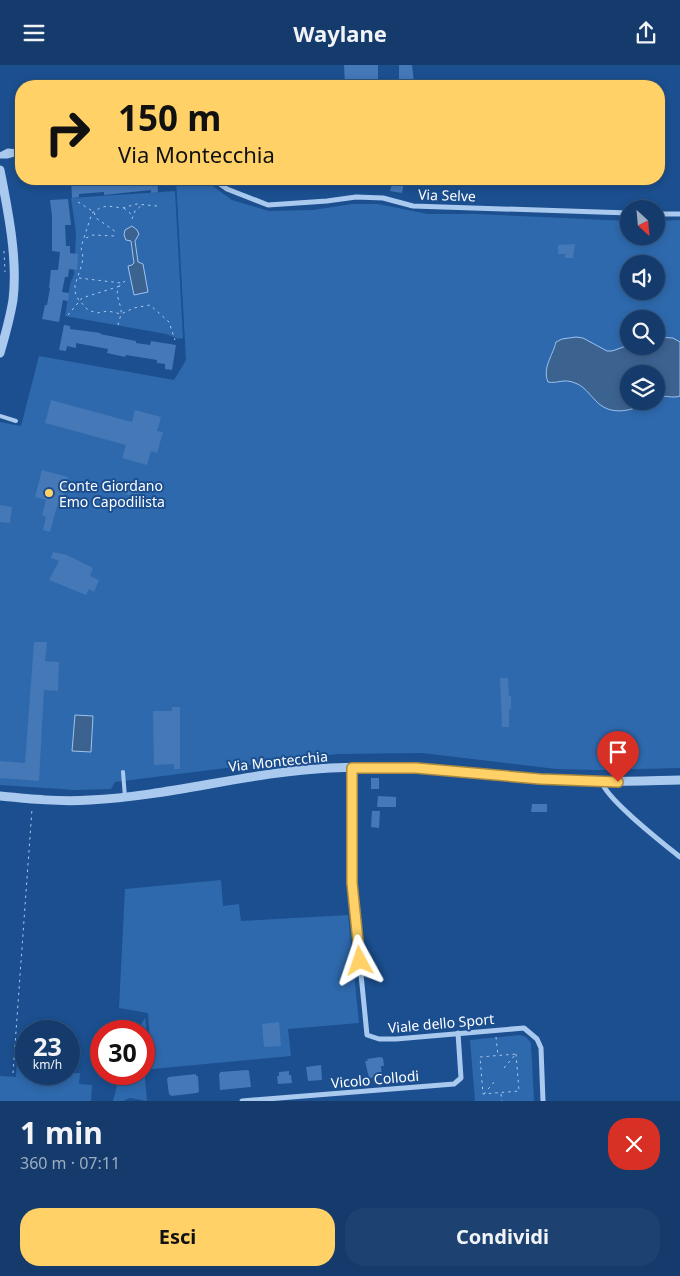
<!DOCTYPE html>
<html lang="it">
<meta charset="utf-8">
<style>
body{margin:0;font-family:"Noto Sans",sans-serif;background:#1d4271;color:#f1f3f6;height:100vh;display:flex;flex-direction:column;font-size:19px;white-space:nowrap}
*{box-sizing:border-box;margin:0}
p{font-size:16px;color:#9dadc1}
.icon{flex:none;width:28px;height:28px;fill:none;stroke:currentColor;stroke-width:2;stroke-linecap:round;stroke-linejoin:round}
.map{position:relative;height:1036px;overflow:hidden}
.side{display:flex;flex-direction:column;background:#143b6b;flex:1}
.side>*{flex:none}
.top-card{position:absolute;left:15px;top:15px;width:650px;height:105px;border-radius:20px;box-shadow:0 2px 8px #0003,0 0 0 1px #33557e;background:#ffd166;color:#111;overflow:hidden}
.needle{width:32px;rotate:154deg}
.buttons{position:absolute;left:620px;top:135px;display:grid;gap:10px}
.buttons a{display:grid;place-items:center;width:45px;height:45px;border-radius:50%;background:#143b6b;box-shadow:0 2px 8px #0003,0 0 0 1px #33557e;font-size:25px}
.speed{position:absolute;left:15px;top:955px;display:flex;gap:10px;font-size:25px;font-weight:700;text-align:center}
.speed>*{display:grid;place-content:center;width:65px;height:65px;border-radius:50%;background:#143b6b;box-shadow:0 2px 8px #0003,0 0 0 1px #33557e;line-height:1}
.speed small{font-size:12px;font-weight:400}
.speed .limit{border:8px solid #d22;background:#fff;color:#111}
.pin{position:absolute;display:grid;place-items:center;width:42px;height:42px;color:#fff;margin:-51px -21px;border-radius:50% 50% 50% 0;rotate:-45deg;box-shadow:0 0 5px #0007}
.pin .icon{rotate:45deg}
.me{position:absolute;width:55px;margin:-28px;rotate:355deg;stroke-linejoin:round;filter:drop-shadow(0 0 4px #0008)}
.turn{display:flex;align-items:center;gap:18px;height:105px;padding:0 20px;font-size:22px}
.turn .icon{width:65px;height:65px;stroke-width:2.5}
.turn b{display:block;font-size:35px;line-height:42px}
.round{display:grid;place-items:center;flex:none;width:52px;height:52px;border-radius:20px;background:#1d4271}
.head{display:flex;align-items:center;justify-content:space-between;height:85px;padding:0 20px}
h1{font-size:30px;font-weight:700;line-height:38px}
.button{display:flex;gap:10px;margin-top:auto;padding:10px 20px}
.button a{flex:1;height:58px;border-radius:20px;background:#ffd166;color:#111;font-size:20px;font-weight:700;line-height:58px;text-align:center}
.button a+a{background:#1d4271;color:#f1f3f6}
header{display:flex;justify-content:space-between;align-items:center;height:65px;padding:0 20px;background:#143b6b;font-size:22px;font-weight:700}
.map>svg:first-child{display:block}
.green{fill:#2e69ad;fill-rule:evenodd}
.water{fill:#3c6290;stroke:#9cc4f0}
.building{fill:#4478b7}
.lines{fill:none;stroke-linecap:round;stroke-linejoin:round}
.path{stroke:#a9c9ee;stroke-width:1;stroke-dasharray:2.5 4;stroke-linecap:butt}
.service{stroke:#a9c9ee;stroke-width:4}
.minor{stroke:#a9c9ee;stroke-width:5}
.tertiary{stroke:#a9c9ee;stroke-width:9}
.route-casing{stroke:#a68842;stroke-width:12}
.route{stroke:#ffd166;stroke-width:9}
.poi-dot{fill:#ffd166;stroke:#1b4f8f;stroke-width:2}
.labels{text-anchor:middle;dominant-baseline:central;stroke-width:4;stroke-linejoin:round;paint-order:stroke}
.street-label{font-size:14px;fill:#fff;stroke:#1b4f8f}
.poi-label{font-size:14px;fill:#fff;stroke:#1b4f8f;text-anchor:start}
</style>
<header><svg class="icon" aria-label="menu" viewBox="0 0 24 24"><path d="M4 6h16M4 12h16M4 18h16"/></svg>Waylane<svg class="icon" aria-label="share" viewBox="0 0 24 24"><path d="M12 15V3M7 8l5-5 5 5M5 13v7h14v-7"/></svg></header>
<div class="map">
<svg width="680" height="1036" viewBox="0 0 680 1036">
<rect width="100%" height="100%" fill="#1b4f8f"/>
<g class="green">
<path d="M 176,114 L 203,114 L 232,135 L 269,146 L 313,145 L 352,139 L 378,139 L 428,149 L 476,149 L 629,156 L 629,171 L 656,171 L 656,156 L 680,155 L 680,703 L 598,705 L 556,704 L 422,688 L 338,689 L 131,715 L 115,717 L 111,724 L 75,725 L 0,720 L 0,357 L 21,361 L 39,291 L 174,315 L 186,295 ZM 629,199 L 656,199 L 656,226 L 629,226 ZM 629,254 L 656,254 L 656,281 L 629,281 ZM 629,309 L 656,309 L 656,336 L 629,336 Z"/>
<polygon points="175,126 183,273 179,274 166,269 65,251 70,219 74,209 76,168 71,133"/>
<polygon points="221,815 223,841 239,839 241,856 348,850 359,958 288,964 291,991 152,1004 148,948 119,943 125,824"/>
<polygon points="145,953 150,992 144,1003 144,966 137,966"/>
<polygon points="520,970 526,972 531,978 534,1036 475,1036 470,975"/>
<polygon points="18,984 26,984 26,1009 80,1008 79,1019 92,1020 91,1036 0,1036 0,1011 16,1012"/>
<polygon points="144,1004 147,1036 130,1033 123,1036 113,1036 120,1009 144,1009"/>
</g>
<g class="water">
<polygon points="132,161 137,165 139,169 135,176 138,197 143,199 148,227 134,230 128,201 132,200 134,198 131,176 126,175 124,170 125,165"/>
<path d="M 576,272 L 583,273 L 607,286 L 612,286 L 629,280 L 656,281 L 657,272 L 673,273 L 680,277 L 680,331 C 672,334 665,329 656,333 L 656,309 L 629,309 L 629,336 L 650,336 C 633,346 611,352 596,336 C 589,329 584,321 575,318 C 564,313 557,319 548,317 C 542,303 553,290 556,277 L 562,274 Z"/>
<polygon points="75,650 93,651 91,687 72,686"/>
</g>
<g class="building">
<polygon points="344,0 378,0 378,15 358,16 358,21 345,21"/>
<polygon points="399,0 412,0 414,18 399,19"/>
<polygon points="71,114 87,114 87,117 101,116 101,118 125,115 157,114 158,127 151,128 151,125 104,130 104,127 79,129 79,132 72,133"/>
<polygon points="393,115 404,117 402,128 390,126"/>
<polygon points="68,134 71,160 65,160 66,181 70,181 70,188 78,189 77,205 69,204 68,212 65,212 62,227 69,228 68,236 63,235 59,257 42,254 45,240 47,240 50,223 49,223 51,205 58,205 60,187 52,186 52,151 50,135"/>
<polygon points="575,179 573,193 565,193 565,189 558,189 558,180"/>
<polygon points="64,260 70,261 70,264 101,268 100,269 136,276 136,278 150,280 151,276 176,280 172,305 165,304 165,299 157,298 157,295 126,290 125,292 107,288 108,284 76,278 76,283 67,281 66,286 59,285"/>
<polygon points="51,335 132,357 135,345 161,352 157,366 163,367 157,388 151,386 147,400 122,393 126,380 45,358"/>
<polygon points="42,405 68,412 61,442 57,441 50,467 43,465 46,452 42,450 46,435 35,432"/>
<polygon points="106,415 139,424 137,432 104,423"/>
<polygon points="0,440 12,442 10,458 0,457"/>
<polygon points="53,487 67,490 93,503 90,511 99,515 94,527 89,524 86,530 49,515 59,496 51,493"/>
<polygon points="34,577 47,577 45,596 59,597 58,626 44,625 39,716 0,713 0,696 25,698"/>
<polygon points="500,613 508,613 509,631 511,631 511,644 509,644 509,662 502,662"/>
<polygon points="172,642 180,642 180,704 174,704 174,699 154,700 153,646 172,646"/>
<rect x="371" y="713" width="8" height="11"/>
<polygon points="378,731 396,732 396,742 377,742"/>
<polygon points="532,739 547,739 547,747 531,747"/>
<polygon points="372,746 380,746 379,763 371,762"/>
<polygon points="279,957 281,981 264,982 262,959"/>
<polygon points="380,992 383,993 384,1001 381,1001 382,1012 369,1013 365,996 368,996 367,994"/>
<polygon points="321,1000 322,1015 308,1016 306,1002"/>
<polygon points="247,1005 249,1006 251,1022 220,1025 219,1009 220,1009 220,1007"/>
<polygon points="289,1006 289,1010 291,1010 292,1018 278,1019 277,1011 279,1011 279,1007"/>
<polygon points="196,1009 196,1011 198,1011 199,1027 197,1028 171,1031 170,1029 169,1030 167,1014 169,1012"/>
</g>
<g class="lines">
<g class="path">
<polyline points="78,137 94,147 96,153 116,167"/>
<polyline points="157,141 136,139 123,143 107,141 100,143 92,148 81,182 83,192 82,199 75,220 75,227 78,234 88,245 97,248 108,246 121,249 134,243 150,240 169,257 175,275"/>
<polyline points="124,143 132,150"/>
<polyline points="132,154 135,146 142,140"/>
<polyline points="86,173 93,170 115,171"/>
<polyline points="4,186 5,207"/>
<polyline points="79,213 121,218"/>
<polyline points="68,250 82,233 120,221"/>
<path d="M 118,260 C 119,255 122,249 121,244 C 118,231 112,223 127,215"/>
<polyline points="496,972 498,991"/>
<polygon points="516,989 519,1026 483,1029 480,992"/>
<polyline points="504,1003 515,990"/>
<polyline points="13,1008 32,744"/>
<polyline points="484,1029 495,1016"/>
<polyline points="501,1029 502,1036"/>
</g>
<g class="service">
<polyline points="0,351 16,356"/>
<polyline points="123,707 125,732"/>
</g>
<g class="minor">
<polyline points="0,90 8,86 18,87"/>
<polyline points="0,91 7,91 21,87"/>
<polyline points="213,114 227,124 268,140 327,136 356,132 383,133 413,141 629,148"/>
<polyline points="656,149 680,149"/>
<polyline points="352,703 352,818 367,970 379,974 396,974 524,963 537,974 541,983 543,1036"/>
<path d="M 602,717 C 606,734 664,779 680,792"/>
<polyline points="242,1036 454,1019 461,1013 458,968"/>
</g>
<g class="tertiary">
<path d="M 0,105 C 8,146 18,194 13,235 C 10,253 5,271 0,288"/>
<path d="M 0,731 C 30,734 60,737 90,735 C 171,731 249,707 330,703 C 401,700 470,708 540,714 C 587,718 633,716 680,715"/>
</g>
</g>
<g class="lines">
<defs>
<polyline id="route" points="360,896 352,818 352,703 416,703 540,714 618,717"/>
</defs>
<use href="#route" class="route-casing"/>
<use href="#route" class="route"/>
</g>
<circle class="poi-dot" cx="49" cy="428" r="5"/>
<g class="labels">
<g class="street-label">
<text transform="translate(447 130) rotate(2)">Via Selve</text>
<text transform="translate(278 696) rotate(-6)">Via Montecchia</text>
<text transform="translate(441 958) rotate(-5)">Viale dello Sport</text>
<text transform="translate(375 1014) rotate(-5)">Vicolo Collodi</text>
</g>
<g class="poi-label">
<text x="59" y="420">Conte Giordano<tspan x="59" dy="16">Emo Capodilista</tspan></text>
</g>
</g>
</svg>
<div class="buttons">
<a><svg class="needle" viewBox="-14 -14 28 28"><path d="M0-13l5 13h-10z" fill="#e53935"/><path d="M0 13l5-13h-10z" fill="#9dadc1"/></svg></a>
<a><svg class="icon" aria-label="sound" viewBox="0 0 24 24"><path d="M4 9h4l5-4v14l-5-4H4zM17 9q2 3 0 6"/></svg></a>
<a><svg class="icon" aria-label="search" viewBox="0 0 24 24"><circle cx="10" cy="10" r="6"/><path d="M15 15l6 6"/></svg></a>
<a><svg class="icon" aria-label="layers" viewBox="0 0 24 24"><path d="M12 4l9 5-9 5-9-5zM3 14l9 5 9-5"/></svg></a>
</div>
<div class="speed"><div>23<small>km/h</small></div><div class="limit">30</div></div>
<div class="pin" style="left:618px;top:717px;background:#d93025"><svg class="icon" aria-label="arrive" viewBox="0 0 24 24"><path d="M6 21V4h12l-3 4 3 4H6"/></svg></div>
<svg class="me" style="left:360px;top:896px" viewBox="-20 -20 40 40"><path d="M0-17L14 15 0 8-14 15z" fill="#ffd166" stroke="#fff" stroke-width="4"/></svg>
<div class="top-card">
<div class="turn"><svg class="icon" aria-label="right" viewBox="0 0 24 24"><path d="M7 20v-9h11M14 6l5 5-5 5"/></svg><div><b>150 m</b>Via Montecchia</div></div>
</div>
</div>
<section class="side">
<div class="head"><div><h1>1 min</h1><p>360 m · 07:11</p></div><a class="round" style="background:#d93025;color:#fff"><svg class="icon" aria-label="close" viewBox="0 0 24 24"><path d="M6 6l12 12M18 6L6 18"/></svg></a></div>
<div class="button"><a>Esci</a><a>Condividi</a></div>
</section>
